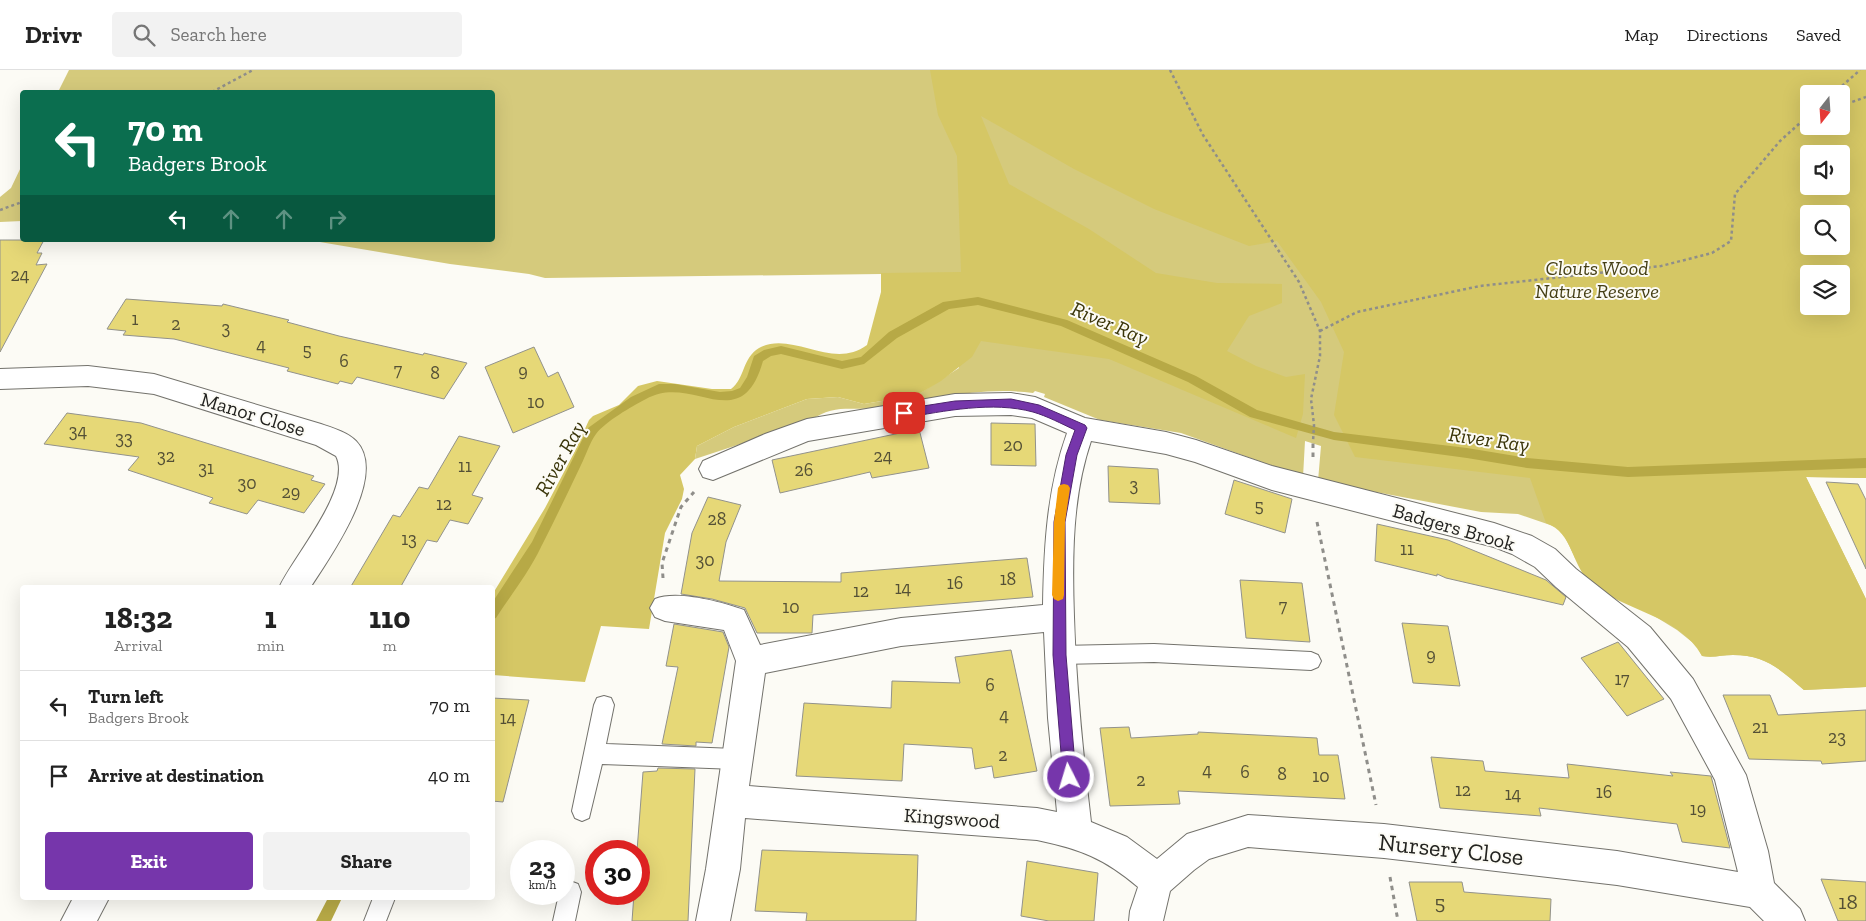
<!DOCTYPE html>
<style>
body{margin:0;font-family:"Zilla Slab",serif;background:#f2f2f2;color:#222;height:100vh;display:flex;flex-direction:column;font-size:19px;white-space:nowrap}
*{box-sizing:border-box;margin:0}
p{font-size:16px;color:#767676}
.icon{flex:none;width:28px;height:28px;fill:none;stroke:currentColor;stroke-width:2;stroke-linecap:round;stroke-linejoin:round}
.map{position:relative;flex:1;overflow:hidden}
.drawer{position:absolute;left:20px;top:515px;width:475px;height:315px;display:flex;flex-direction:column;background:#fff;border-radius:5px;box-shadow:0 5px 20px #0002}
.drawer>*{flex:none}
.banner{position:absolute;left:20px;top:20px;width:475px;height:152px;border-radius:5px;box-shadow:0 5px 20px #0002;background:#0b6e4f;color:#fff;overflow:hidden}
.needle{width:32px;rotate:197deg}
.fabs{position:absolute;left:1800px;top:15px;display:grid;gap:10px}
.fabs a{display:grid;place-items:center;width:50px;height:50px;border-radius:5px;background:#fff;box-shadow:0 5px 20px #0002;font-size:25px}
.speed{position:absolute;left:510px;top:770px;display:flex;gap:10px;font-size:25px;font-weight:700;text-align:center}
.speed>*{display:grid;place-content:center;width:65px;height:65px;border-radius:50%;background:#fff;box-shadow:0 5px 20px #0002;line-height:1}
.speed small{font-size:12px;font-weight:400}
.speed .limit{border:8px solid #d22;background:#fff;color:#111}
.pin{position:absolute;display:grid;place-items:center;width:42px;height:42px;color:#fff;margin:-21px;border-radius:10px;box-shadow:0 2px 8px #0006}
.me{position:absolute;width:55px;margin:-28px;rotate:355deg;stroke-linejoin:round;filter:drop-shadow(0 0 4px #0008)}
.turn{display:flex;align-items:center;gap:18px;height:105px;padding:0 25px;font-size:22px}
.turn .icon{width:65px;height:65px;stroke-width:2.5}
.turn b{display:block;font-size:35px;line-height:42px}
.lanes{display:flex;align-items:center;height:48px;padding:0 25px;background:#0003;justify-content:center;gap:25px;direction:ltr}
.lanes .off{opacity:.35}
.eta{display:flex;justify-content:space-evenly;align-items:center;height:85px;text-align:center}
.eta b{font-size:30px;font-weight:800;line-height:35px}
.button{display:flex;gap:10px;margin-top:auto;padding:10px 25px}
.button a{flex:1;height:58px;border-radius:5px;background:#7636ab;color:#fff;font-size:20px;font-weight:800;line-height:58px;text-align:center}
.button a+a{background:#f2f2f2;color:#222}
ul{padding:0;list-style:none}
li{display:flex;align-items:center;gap:15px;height:70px;padding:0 25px;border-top:1px solid #e0e0e0}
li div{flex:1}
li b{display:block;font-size:19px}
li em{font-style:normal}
header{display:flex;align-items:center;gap:30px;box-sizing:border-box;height:70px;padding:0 25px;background:#fff;border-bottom:1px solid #e0e0e0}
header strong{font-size:24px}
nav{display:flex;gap:28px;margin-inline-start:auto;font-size:18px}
.search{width:350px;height:45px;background:#f2f2f2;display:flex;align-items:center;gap:12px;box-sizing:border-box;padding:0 18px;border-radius:5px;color:#767676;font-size:19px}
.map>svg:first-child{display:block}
.green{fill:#d5ca7c;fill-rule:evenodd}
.forest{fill:#d5c765;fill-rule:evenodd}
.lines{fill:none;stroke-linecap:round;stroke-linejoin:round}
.stream{fill:#b7a946;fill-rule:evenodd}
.building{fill:#e6d877;stroke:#92928c}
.lane-casing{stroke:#73726c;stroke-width:2}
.street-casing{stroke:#73726c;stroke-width:2}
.path-far1{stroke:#8f8e8a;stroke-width:2.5;stroke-dasharray:3 3;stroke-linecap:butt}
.path{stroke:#8f8e8a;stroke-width:3;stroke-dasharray:4.5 4.5;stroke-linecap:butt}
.lane{fill:#fff;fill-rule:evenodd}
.street{fill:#fff;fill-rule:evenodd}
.route{fill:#7636ab;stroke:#4d236f}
.slow{fill:#f59e0b}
.labels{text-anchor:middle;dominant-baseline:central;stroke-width:4;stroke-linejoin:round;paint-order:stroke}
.number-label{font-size:18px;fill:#545036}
.park-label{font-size:20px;font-style:italic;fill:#453f15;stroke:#fcfbf5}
.street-label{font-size:20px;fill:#232320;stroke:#fcfbf5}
.water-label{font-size:21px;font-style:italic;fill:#3a3509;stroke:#fcfbf5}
.near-number-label{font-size:21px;fill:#545036}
.near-street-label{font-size:24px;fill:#232320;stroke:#fcfbf5}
</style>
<header>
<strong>Drivr</strong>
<div class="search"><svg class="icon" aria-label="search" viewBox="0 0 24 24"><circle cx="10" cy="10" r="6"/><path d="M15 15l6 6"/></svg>Search here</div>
<nav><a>Map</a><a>Directions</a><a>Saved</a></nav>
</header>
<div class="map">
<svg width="1866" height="851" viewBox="0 0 1866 851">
<rect width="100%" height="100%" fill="#fcfbf5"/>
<g class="green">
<path d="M 69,0 L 1866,0 L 1866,408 L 1806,407 L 1866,529 L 1866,617 L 1804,620 C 1781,600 1766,585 1733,585 C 1722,585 1713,588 1702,586 L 1697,576 L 1677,560 L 1651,544 L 1612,526 L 1575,488 L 1565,467 L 1556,457 L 1518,444 L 1481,442 L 1318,411 L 1321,376 L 1305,371 L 1303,407 L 1181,363 L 1100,350 L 1044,327 L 1045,324 L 1035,321 L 1033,323 C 981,316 928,330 876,338 C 851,341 834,333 810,351 L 695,389 L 697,376 L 734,357 L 807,329 L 838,327 L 864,334 L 917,325 L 959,298 L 961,203 L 545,208 L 529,204 L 450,194 L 308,170 L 492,170 L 492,22 L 58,22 ZM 1809,24 L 1841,24 L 1841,56 L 1809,56 ZM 1809,84 L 1841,84 L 1841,116 L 1809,116 ZM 1809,144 L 1841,144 L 1841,176 L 1809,176 ZM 1809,204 L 1841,204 L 1841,236 L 1809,236 Z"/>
<polygon points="22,95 22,151 0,152 0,127 11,118"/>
</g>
<path class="forest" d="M 930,0 L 1866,0 L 1866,408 L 1806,407 L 1866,529 L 1866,617 L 1804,620 C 1781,600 1766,585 1733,585 C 1722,585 1713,588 1702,586 C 1679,544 1624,542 1591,513 C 1571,496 1574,463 1546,453 L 1530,408 L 1355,387 L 1334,345 L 1344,282 L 1321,232 L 1277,171 L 1249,176 L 1154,139 L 1074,99 L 981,46 L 1009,114 L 1089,159 L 1156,203 L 1217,213 L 1282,214 L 1282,233 L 1249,246 L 1227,281 L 1256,296 L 1286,307 L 1305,304 L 1303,344 L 1296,368 L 1109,289 L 981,271 L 972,287 L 941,311 L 917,325 L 864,334 L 838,327 L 807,329 L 734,357 L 697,376 L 695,389 L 680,405 L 684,419 L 682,429 L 665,463 L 649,559 L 601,556 L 585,612 L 493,605 L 492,525 L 545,438 L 575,381 L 589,350 L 593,346 L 619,335 L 638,316 L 657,311 L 712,319 L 731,319 C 745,309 742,288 759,278 C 792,260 832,301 867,275 L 881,222 L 881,203 L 961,202 L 957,86 L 938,45 ZM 1809,24 L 1841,24 L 1841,56 L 1809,56 ZM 1809,84 L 1841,84 L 1841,116 L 1809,116 ZM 1809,144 L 1841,144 L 1841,176 L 1809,176 ZM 1809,204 L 1841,204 L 1841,236 L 1809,236 Z"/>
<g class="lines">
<g class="stream">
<path d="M 978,227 L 1067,250 L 1196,306 L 1257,340 L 1334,362 L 1467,378 L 1527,388 L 1628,397 L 1866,388 L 1866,398 L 1628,407 L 1527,398 L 1467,388 L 1334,370 L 1250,347 L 1188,312 L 1061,256 L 978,235 L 949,239 L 897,268 L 864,294 L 842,299 L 781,284 L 771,286 L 763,291 C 741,369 692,302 646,329 C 631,337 606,351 596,364 C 590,372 586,385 581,395 C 568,422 555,450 541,477 C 529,502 511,525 496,548 L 492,549 L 492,533 L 532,472 L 588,358 L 631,327 L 659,314 L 675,314 L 720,322 L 732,321 L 740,318 L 747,307 L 754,286 L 764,280 L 781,276 L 842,291 L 861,287 L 889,262 L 943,232 Z"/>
<polygon points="328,828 342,828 331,851 316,851"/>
</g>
</g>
<g class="building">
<polygon points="0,170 44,170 37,183 42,183 36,195 47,194 0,282"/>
<polygon points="126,229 222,236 223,234 289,250 287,252 339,266 423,285 424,283 467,293 444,329 357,307 352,314 340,311 338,314 287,301 289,298 174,269 123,265 126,261 107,259"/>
<polygon points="534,277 548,307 558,302 574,337 513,363 485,297"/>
<polygon points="67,343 141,353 314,406 311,410 325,414 304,443 258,430 247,444 209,433 213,428 128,400 139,387 44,374"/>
<polygon points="991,353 1035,354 1036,396 991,395"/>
<polygon points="919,359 929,398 872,408 870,402 780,423 772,390"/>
<polygon points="459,366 500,376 472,425 483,428 468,454 450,450 437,472 427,470 400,518 350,518 393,445 400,447 419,417 428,419"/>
<polygon points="1108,396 1158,399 1160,434 1109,432"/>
<polygon points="1234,410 1292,429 1285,463 1225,444"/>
<polygon points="1826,412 1858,414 1866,430 1866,499"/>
<polygon points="708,427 741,435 726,472 719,511 841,512 841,503 1027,488 1033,527 813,545 812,563 757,563 745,538 712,529 681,524 692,463"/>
<polygon points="1377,454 1448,470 1546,510 1566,527 1563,535 1446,508 1437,504 1437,506 1375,491"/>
<polygon points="1240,510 1302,513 1310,572 1246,568"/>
<polygon points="1402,553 1448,556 1460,616 1413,613"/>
<polygon points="674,554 723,562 729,577 712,673 696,672 696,676 662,674 678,597 666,596"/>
<polygon points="1618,572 1664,629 1627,646 1581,588"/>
<polygon points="1011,580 1037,701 994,708 992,696 975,699 972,678 904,674 902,711 796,706 804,633 891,638 892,611 960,613 955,587"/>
<polygon points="1723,625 1770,625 1778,645 1866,640 1866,691 1822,694 1821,691 1749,689"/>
<polygon points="492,628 529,630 503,732 492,731"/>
<polygon points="1129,657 1131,668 1198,664 1198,662 1317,668 1319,685 1338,685 1345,729 1178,721 1180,734 1110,736 1100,658"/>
<polygon points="1431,687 1483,691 1485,701 1569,708 1567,694 1673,706 1670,702 1711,706 1730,778 1682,772 1677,754 1539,738 1541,746 1440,738"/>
<polygon points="658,698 695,699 688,851 632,851 634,824 639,824 637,781 643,702 657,701"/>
<polygon points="762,780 918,785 916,851 806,851 807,843 755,841"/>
<polygon points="1027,791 1098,803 1094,851 1049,851 1021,846"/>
<polygon points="1821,809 1866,812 1866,851 1838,851"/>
<polygon points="1409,812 1462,812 1464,822 1551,829 1550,851 1417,851"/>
</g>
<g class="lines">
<defs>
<g id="lane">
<polygon points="1154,574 1311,582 1318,585 1321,591 1318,597 1311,600 1154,592 1060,594 1053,591 1050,585 1053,579 1060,576"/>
<polygon points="604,626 611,628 614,635 606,674 736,679 743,682 746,689 743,696 736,699 602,694 589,748 582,751 575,748 572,741 594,635 597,628"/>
<polygon points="570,811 578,814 581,822 575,851 553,851 559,824 564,824 564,814"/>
<polygon points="373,828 395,828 386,851 364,851"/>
</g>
<g id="street">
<path d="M 88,296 L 154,304 L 321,354 C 333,358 347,362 356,371 C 389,405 330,487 310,518 L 279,518 C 292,488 353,419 336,386 L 316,375 L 154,324 L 88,316 L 0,319 L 0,299 Z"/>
<path d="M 1011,323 L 1035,327 L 1085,348 L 1166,362 L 1196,370 L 1272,396 L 1494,453 L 1532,466 L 1555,479 L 1576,499 L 1650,557 L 1693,609 L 1746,705 L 1768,781 L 1774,813 L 1800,839 L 1805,851 L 1764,851 L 1750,837 L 1617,815 L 1384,788 L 1248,777 L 1209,789 L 1194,800 L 1170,821 L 1163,851 L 1129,851 L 1130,841 L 1138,817 C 1104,788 1080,779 1037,770 L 745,748 L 740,799 L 730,851 L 696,851 L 706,799 L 736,591 L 724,560 L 665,551 L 655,547 L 650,538 L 655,529 C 677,520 722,532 744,540 L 760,575 L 901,548 L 1043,535 C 1044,476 1047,419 1067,363 L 1032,348 L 1011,345 L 955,346 L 808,371 L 713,410 L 703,407 L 699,399 L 703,391 L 765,364 L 807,349 L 955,324 ZM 1091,371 L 1166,384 L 1195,392 L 1272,420 L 1494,477 L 1512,484 L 1535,497 L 1556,517 L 1628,577 L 1671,629 L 1715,710 L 1738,802 L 1617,781 L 1384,754 L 1248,745 L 1187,764 L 1157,789 L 1127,767 L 1091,752 C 1083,684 1076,615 1074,547 C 1072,488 1072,427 1091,371 ZM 1044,562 L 1048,648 L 1057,742 L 1037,738 L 749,716 L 765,603 L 901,576 Z"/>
<polygon points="73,828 109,828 97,851 61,851"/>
</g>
</defs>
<use href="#lane" class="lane-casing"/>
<use href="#street" class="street-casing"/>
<g class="path-far1">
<polyline points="1170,0 1203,65 1299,212 1320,261 1320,286 1311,329 1314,355 1313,372"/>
<polyline points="212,22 253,0"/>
<polyline points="1833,24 1860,0"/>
<polyline points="1841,36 1866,27"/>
<polyline points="0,140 22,132"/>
<polyline points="1320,261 1357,242 1480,216 1661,196 1712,183 1731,171 1735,124 1780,71 1809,45"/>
</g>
<g class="path">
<polyline points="1313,387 1313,371"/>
<polyline points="1317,452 1376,735"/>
<polyline points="663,508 662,493 681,437 694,422"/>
<polyline points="1390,807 1398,851"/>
</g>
<use href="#lane" class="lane"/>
<use href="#street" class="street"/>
</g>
<path class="route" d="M 1011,329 L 1039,335 L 1085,355 L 1087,358 L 1077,385 L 1065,452 L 1066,585 L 1076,707 L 1074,712 L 1069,714 L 1065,712 L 1063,707 L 1053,585 L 1054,452 L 1066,385 L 1075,360 C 1062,354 1047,346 1033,342 C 993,331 944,341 904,348 L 898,343 L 904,339 L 955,331 Z"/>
<polygon class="slow" points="1064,414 1068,415 1070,418 1065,452 1064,525 1063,529 1058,531 1054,529 1052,525 1054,452 1058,418 1060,415"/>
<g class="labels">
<g class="number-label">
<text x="20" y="205">24</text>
<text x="135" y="249">1</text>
<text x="176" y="254">2</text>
<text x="226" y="258">3</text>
<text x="261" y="275">4</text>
<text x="307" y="280">5</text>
<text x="344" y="291">6</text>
<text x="398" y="300">7</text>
<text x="523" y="301">9</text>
<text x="435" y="303">8</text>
<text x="536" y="332">10</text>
<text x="78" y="361">34</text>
<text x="124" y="368">33</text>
<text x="1013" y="375">20</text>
<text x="166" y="386">32</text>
<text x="883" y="386">24</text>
<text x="465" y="396">11</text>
<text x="206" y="398">31</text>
<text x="804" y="400">26</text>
<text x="247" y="413">30</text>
<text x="1134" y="415">3</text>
<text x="291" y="422">29</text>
<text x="444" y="434">12</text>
<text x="1259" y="436">5</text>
<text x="717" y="449">28</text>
<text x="409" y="469">13</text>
<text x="1407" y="479">11</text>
<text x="705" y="490">30</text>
<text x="1008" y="509">18</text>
<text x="955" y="513">16</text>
<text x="903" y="518">14</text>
<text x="861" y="521">12</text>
<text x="1283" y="536">7</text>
<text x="791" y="537">10</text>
<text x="1431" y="585">9</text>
<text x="1622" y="609">17</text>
<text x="990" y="615">6</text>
<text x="1004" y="645">4</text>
<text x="508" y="648">14</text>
<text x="1760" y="657">21</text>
<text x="1837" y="667">23</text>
<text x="1003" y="685">2</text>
<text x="1207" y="700">4</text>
<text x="1245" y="702">6</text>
<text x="1282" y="704">8</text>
<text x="1321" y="706">10</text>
<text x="1141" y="710">2</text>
<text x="1463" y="720">12</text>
<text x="1604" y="722">16</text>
<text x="1513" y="724">14</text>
<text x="1698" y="739">19</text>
</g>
<g class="park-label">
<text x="1597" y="198">Clouts Wood<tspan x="1597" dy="23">Nature Reserve</tspan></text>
</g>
<g class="street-label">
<text transform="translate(253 344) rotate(17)">Manor Close</text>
<text transform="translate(1454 457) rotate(16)">Badgers Brook</text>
<text transform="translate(952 748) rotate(4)">Kingswood</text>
</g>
<g class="water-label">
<text transform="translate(1110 253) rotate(23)">River Ray</text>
<text transform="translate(1489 369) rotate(8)">River Ray</text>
<text transform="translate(560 388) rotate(-61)">River Ray</text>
</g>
<g class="near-number-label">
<text x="1848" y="831">18</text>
<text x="1440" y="832">5</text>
</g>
<g class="near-street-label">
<text transform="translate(1451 779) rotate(6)">Nursery Close</text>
</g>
</g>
</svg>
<div class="fabs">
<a><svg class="needle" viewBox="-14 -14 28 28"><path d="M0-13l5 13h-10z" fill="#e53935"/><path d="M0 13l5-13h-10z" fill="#767676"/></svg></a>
<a><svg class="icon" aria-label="sound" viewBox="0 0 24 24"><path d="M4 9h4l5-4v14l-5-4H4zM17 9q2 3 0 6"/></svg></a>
<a><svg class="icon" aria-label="search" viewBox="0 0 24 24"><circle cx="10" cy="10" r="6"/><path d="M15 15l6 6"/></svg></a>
<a><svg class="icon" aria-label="layers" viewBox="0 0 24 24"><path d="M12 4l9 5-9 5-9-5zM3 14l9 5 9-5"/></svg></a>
</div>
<div class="speed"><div>23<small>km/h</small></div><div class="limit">30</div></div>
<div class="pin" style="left:904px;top:343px;background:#d93025"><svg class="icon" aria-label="arrive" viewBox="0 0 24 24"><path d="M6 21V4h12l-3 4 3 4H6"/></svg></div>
<svg class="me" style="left:1069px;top:707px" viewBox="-20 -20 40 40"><circle r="17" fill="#7636ab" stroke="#fff" stroke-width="3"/><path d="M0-11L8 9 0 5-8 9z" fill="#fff"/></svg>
<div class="banner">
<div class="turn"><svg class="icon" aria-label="left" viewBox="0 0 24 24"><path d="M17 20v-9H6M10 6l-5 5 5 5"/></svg><div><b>70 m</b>Badgers Brook</div></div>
<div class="lanes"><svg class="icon" aria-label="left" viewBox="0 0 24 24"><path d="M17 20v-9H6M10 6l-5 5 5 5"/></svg><svg class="icon off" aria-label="ahead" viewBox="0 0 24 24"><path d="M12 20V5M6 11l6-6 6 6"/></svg><svg class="icon off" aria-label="ahead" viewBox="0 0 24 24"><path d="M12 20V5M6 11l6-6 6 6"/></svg><svg class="icon off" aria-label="right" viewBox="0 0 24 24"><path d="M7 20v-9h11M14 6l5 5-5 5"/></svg></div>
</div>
<section class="drawer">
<div class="eta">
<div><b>18:32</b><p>Arrival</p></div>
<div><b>1</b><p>min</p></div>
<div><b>110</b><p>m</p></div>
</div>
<ul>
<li><svg class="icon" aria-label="left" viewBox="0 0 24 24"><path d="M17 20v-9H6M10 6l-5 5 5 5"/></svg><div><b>Turn left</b><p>Badgers Brook</p></div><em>70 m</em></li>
<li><svg class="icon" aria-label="arrive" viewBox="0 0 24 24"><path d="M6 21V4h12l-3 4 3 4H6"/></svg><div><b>Arrive at destination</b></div><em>40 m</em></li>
</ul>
<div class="button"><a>Exit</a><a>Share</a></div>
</section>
</div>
